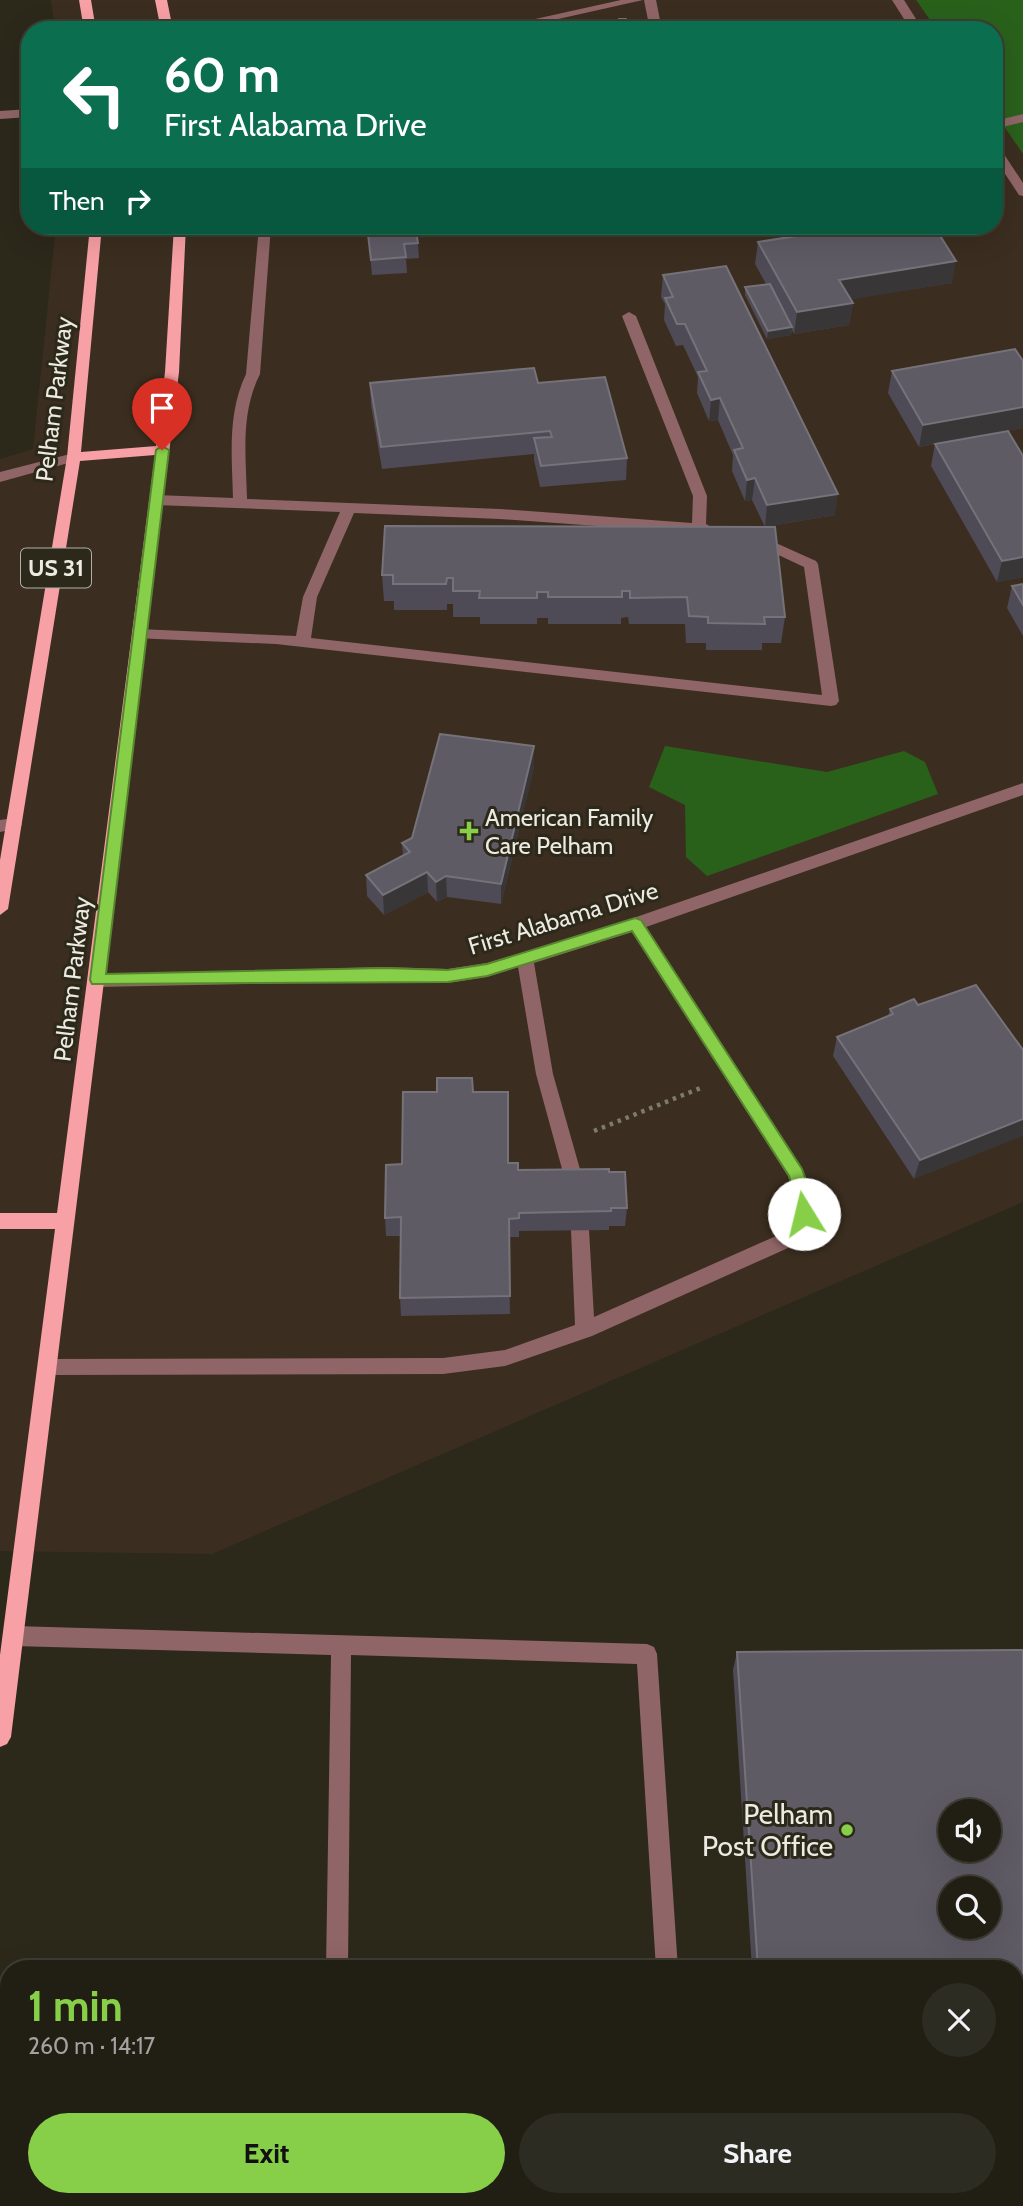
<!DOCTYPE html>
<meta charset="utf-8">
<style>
body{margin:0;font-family:Cabin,sans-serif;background:#2d2c22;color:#f1f3f6;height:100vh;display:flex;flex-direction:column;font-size:26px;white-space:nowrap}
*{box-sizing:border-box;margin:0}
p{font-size:23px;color:#a2a2a0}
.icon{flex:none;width:38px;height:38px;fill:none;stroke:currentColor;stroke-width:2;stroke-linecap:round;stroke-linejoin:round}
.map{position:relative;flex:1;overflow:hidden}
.drawer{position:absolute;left:0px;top:1960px;width:1024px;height:247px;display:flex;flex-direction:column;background:#211f14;border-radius:28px 28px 0 0;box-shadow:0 7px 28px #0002,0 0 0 2px #3e3d34}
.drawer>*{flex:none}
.banner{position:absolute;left:21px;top:21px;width:982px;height:214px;border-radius:28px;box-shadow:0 7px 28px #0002,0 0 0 2px #3e3d34;background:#0b6e4f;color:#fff;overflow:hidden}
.fabs{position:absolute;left:938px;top:1799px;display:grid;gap:14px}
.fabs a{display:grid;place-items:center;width:63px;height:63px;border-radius:50%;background:#211f14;box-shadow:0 7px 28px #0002,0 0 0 2px #3e3d34;font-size:35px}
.pin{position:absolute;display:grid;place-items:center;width:60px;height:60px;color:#fff;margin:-72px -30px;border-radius:50% 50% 50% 0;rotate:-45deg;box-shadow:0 0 7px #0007}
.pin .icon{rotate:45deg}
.me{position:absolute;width:77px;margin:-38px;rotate:351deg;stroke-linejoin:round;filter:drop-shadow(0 0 5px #0008)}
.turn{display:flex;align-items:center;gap:24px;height:147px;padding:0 28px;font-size:32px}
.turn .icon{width:91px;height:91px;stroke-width:2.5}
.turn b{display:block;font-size:49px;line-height:60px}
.then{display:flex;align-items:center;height:66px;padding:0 28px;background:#0003;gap:14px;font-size:26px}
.round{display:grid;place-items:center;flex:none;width:74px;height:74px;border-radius:37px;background:#2d2c22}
.head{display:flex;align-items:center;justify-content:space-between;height:119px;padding:0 28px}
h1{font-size:42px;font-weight:700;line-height:52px;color:#88cf49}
.button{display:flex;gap:14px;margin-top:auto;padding:14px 28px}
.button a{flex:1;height:80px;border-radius:42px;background:#88cf49;color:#111;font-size:28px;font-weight:700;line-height:80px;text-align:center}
.button a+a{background:#2d2c22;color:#f1f3f6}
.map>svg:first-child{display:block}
.industrial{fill:#3b2e20}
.green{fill:#29611b}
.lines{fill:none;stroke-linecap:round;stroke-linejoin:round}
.path{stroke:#7d7a6f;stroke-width:4.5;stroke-dasharray:3.5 5;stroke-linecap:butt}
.minor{fill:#906567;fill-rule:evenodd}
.major{fill:#f7a0a5;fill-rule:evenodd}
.wall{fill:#4e4a56}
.shaded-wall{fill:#393638}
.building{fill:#5f5b65;stroke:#757279;stroke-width:2;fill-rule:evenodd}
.route{fill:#88cf49;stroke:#58872f;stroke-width:2}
.poi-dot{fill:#88cf49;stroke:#2c291b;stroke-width:2.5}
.labels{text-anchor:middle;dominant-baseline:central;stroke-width:6;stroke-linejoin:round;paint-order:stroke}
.shield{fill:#2c291b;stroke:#b2b0a6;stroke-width:2}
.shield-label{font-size:23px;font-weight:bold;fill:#eceae1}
.street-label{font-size:24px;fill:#eceae1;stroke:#2c291b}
.poi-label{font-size:24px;fill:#eceae1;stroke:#2c291b;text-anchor:start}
.near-poi-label{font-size:28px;fill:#eceae1;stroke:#2c291b;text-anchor:end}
</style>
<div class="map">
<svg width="1023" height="2206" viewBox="0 0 1023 2206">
<rect width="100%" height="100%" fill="#2c291b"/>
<g class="industrial">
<polygon points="51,0 916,0 937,30 55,30"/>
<polygon points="994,112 1023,154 1023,1202 212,1554 0,1551 0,459 33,449 56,226 994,226"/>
</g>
<g class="green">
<polygon points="916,0 1023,0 1023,154 994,112 994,30 937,30"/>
<polygon points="665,746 827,772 904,751 925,762 938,794 707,876 686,857 685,805 649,787"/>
</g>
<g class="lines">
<polyline class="path" points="594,1131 703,1087"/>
<g class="minor">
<polygon points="621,0 643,0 509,30 485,30"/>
<polygon points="644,0 656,0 662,30 650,30"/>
<polygon points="892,0 904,0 923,30 911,30"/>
<polygon points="30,109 30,117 0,119 0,111"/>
<polygon points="1023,114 1023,122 994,129 994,121"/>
<polygon points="994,144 998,145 1023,183 1023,196 1019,195 994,157"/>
<path d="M 259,226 L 271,226 L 260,374 C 240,414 246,456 247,499 L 500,509 L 692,523 L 693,496 L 622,316 L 629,312 L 636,316 L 707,496 L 706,524 L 715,529 L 708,534 L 500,519 L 354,513 L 317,597 L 311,638 L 822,695 L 804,567 L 751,542 L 751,536 L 756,534 L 816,561 L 818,564 L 839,701 L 836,705 L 831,706 L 276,644 L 134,638 L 132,634 L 134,630 L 139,629 L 296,636 L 303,597 L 340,512 L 156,505 L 149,500 L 156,495 L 233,498 C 232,456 227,414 246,374 Z"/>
<polygon points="74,453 79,454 79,460 0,482 0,472"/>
<path d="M 1023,783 L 1023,795 L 646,927 L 805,1174 C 814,1205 813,1225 788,1248 L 592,1336 L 505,1366 L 443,1374 L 49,1375 L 42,1373 L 40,1367 L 42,1361 L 49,1359 L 443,1358 L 505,1350 L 575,1325 L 571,1230 L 574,1225 L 580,1222 L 586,1225 L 589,1230 L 594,1317 L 776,1236 C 798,1215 796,1204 788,1176 L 632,932 L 534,963 L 553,1074 L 585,1187 L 582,1192 L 576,1195 L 570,1192 L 567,1187 L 536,1074 L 518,967 L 487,977 L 448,983 L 384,981 L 97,987 L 91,985 L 89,980 L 91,975 L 384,967 L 448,969 L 487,963 L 593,932 Z"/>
<polygon points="14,818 20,820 22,824 20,828 0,832 0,820"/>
<polygon points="14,1626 647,1644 654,1647 657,1654 678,1969 656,1969 637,1664 351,1655 348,1969 326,1969 331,1655 14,1646 7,1643 4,1636 7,1629"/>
<rect x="1015" y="2073" width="8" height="24"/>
</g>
<g class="major">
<polygon points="79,0 91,0 96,30 84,30"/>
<polygon points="155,0 167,0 173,30 161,30"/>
<polygon points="90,226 102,226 81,452 156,446 165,372 174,226 186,226 179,372 11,1737 7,1744 0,1747 0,1655 55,1229 0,1229 0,1213 57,1213 155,455 80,461 8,909 0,915 0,860 67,457"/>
</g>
</g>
<g class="wall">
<polygon points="367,226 418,243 419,258 406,259 407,273 372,275"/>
<polygon points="791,226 934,226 952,283 850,299 853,303 849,325 794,334 792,330 791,335 767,339 745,295 745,287 766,284 755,264 758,242 797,236"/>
<polygon points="663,275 835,515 765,527 785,617 781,643 762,643 762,650 706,650 706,643 686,643 685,624 629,624 628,617 621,618 621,624 548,624 548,618 537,618 537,624 480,624 480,617 453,617 453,604 447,604 447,610 394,610 394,601 384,601 382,575 765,527 752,500 745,501 732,471 733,455 718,420 709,421 697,393 698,377 683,345 676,346 664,320 665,304 661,297"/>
<polygon points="1023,361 1023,428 919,447 888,393 892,371"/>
<polygon points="370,383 538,383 627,458 626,480 540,487 534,460 534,454 382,469 371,405"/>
<polygon points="935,444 1023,456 1023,577 997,582 931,466"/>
<polygon points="1023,584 1023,636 1007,608 1012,586"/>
<polygon points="534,767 501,904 447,897 437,902 428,892 384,915 367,896 366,875 403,856 402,843"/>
<polygon points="918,1005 1023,1050 914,1179 833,1056 837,1037 888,1016 890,1009"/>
<polygon points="473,1092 508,1163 518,1170 609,1172 627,1208 625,1226 609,1226 609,1230 519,1231 519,1237 509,1237 510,1314 401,1316 400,1298 401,1236 386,1236 385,1218 402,1164"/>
<polygon points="1023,1650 1023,2039 1015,2039 1015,1969 752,1969 733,1670 737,1652"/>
</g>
<g class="shaded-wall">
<polygon points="802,226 901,226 800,241"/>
<polygon points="956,261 952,283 836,302 839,280"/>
<polygon points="853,303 849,325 794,334 797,312"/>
<polygon points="792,327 791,335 767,339 768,331"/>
<polygon points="720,398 718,420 709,421 711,400"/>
<polygon points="1023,407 1023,428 919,447 923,425"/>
<polygon points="755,478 752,500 745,501 747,480"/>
<polygon points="838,494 835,515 765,527 767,505"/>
<polygon points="1023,557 1023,577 997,582 1002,561"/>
<polygon points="534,746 534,767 501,904 501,884"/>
<polygon points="427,872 428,892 384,915 383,895"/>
<polygon points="446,876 447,897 437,902 436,882"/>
<polygon points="1023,1119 1023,1136 914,1179 920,1160"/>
</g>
<g class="building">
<polygon points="619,19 626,19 627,23 644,22 645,30 606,30 605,25 620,24"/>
<polygon points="367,226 415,226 418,243 404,244 406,257 371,260"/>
<polygon points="861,226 934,226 956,261 839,280 853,303 797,312 758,242"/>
<polygon points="726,266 838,494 767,505 755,478 747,480 734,450 743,448 720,398 711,400 698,372 707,371 685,324 677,324 665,298 673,297 663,275"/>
<polygon points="770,284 792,327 768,331 745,287"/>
<polygon points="1015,349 1023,361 1023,407 923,425 892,371"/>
<polygon points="534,368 538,383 605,377 627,458 541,466 534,438 552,437 550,431 381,447 370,383"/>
<polygon points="1008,431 1023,456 1023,557 1002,561 935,444"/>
<polygon points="385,526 775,527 785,617 764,617 765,624 708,623 708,617 689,616 687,597 630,598 630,591 622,591 622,597 548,597 548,592 537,592 537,598 479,598 480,591 453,591 453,578 447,578 446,584 393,584 393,575 382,575"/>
<polygon points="1023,584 1023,605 1012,586"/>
<polygon points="440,734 534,746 501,884 446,876 436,882 427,872 383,895 366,875 410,852 402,843 412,838"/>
<polygon points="976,985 1023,1050 1023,1119 920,1160 837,1037 893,1014 890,1009 914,999 918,1005"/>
<polygon points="437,1078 472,1078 473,1092 508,1092 508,1163 518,1163 518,1170 609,1169 609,1172 625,1172 627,1208 611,1208 611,1211 519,1213 519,1218 509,1219 510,1296 400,1298 401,1217 385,1218 386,1165 402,1164 403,1092 437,1092"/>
<path d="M 1023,1650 L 1023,1993 L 1015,1993 L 1015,1969 L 758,1969 L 737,1652 ZM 950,1811 L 989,1811 L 989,1850 L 950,1850 ZM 950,1888 L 989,1888 L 989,1927 L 950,1927 Z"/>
<polygon points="1015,2005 1023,2006 1023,2036 1015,2036"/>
</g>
<polygon class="route" points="162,446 169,450 106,974 384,968 448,970 487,964 635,918 641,920 802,1169 812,1198 810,1219 798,1219 796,1198 789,1176 632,931 487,976 448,982 92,984 90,980 156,450"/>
<g class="poi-dot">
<path d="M465.5 820.5h7v7h7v7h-7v7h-7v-7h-7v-7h7z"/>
<circle cx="847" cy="1830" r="7"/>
</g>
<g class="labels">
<rect class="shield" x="21" y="548.5" width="70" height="39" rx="5"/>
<g class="shield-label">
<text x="56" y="568">US 31</text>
</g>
<g class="street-label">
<text transform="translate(54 399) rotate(-83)">Pelham Parkway</text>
<text transform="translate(563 918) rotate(-17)">First Alabama Drive</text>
<text transform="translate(72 979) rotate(-83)">Pelham Parkway</text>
</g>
<g class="poi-label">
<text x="485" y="817">American Family<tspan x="485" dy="28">Care Pelham</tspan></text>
</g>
<g class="near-poi-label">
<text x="833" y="1814">Pelham<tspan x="833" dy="32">Post Office</tspan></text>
</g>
</g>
</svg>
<div class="fabs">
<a><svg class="icon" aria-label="sound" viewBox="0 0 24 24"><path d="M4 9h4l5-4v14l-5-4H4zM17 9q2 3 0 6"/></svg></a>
<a><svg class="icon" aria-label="search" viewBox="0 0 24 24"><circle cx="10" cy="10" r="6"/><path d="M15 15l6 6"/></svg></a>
</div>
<div class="pin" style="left:162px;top:450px;background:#d93025"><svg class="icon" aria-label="arrive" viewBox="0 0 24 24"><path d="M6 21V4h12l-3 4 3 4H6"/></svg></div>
<svg class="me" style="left:804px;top:1214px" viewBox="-20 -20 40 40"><circle r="19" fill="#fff"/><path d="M0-13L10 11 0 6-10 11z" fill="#88cf49"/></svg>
<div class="banner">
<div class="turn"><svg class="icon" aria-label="left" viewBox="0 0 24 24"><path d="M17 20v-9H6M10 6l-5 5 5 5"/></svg><div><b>60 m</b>First Alabama Drive</div></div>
<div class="then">Then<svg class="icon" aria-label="right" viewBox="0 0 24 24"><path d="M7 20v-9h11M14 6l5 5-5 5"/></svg></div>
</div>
<section class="drawer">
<div class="head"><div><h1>1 min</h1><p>260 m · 14:17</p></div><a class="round"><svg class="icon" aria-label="close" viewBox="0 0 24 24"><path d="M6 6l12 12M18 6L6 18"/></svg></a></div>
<div class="button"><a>Exit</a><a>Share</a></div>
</section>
</div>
